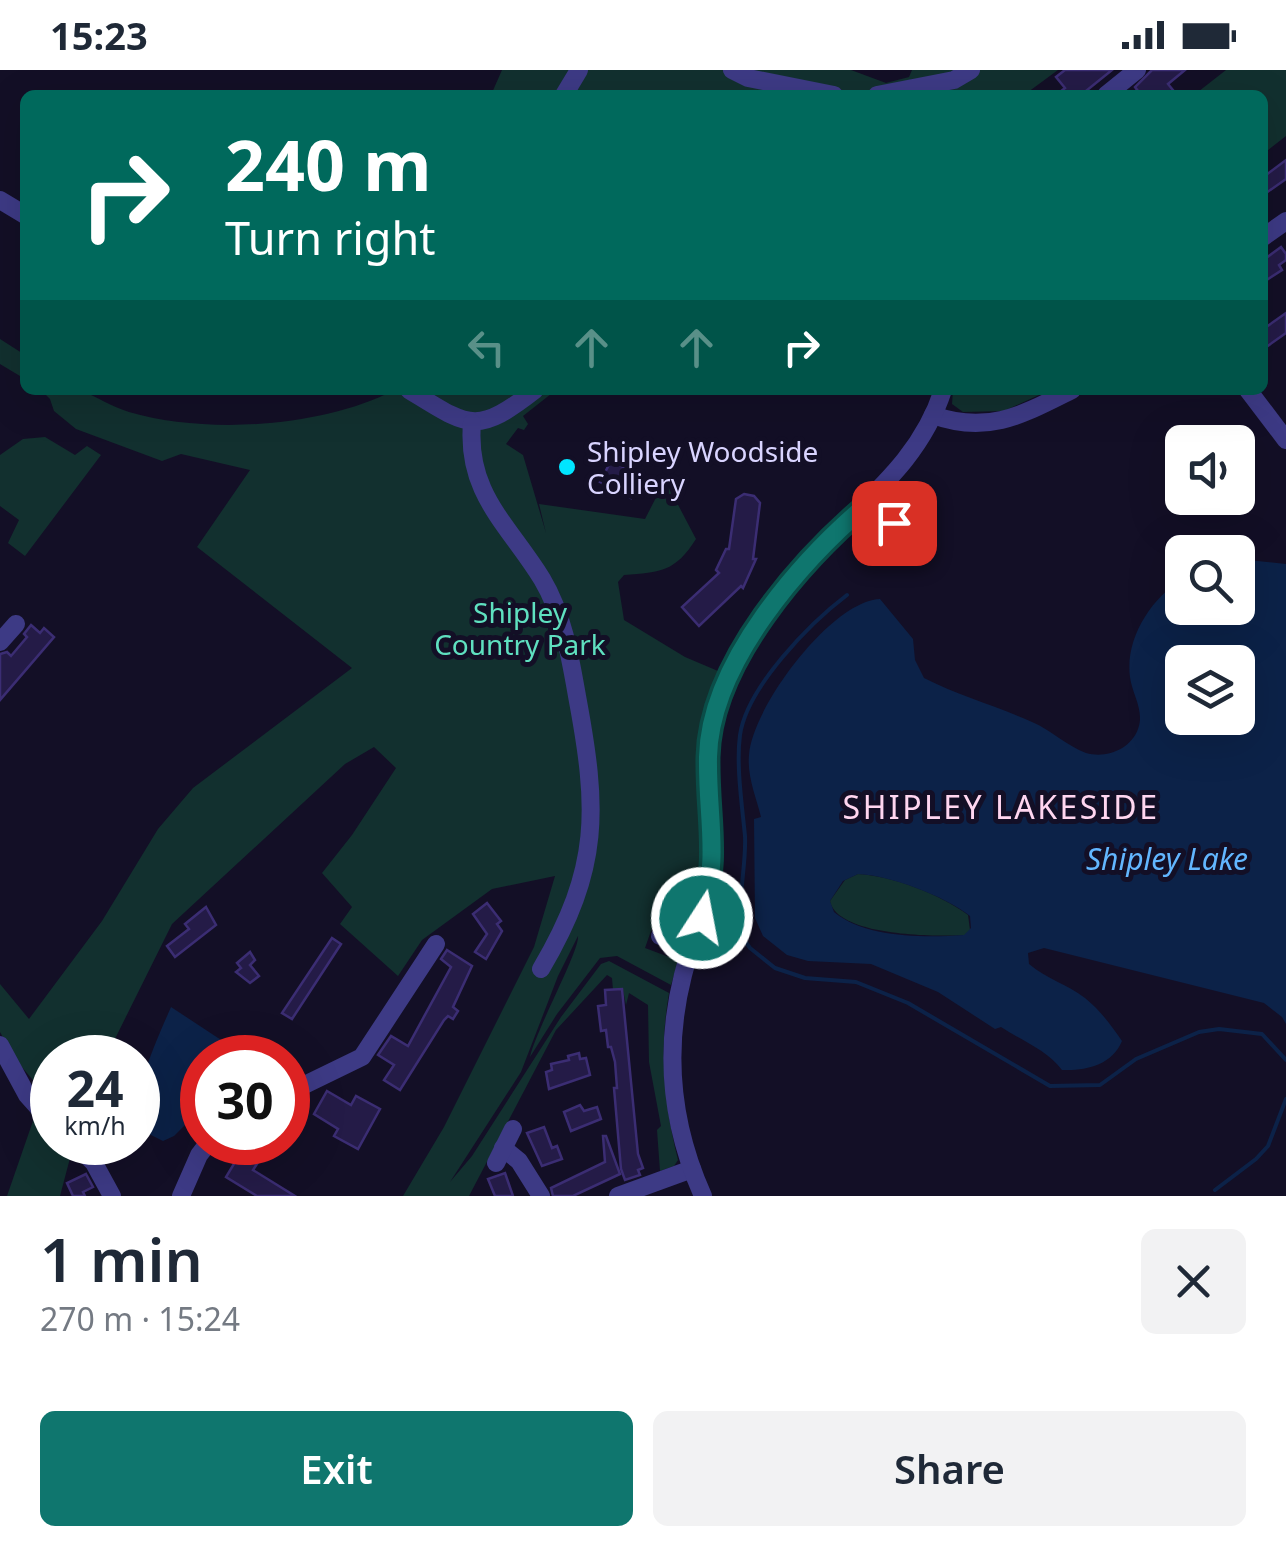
<!DOCTYPE html>
<meta charset="utf-8">
<style>
body{margin:0;font-family:"Noto Sans",sans-serif;background:#f2f2f3;color:#1f2937;height:100vh;display:flex;flex-direction:column;font-size:38px;white-space:nowrap}
*{box-sizing:border-box;margin:0}
p{font-size:32px;color:#747a83}
.icon{flex:none;width:55px;height:55px;fill:none;stroke:currentColor;stroke-width:2;stroke-linecap:round;stroke-linejoin:round}
.map{position:relative;height:1126px;overflow:hidden}
.side{display:flex;flex-direction:column;background:#fff;flex:1}
.side>*{flex:none}
.top-card{position:absolute;left:20px;top:20px;width:1248px;height:305px;border-radius:15px;box-shadow:0 10px 40px #0002;background:#00695c;color:#fff;overflow:hidden}
.tools{position:absolute;left:1165px;top:355px;display:grid;gap:20px}
.tools a{display:grid;place-items:center;width:90px;height:90px;border-radius:15px;background:#fff;box-shadow:0 10px 40px #0002;font-size:50px}
.speed{position:absolute;left:30px;top:965px;display:flex;gap:20px;font-size:50px;font-weight:700;text-align:center}
.speed>*{display:grid;place-content:center;width:130px;height:130px;border-radius:50%;background:#fff;box-shadow:0 10px 40px #0002;line-height:1}
.speed small{font-size:25px;font-weight:400}
.speed .limit{border:15px solid #d22;background:#fff;color:#111}
.pin{position:absolute;display:grid;place-items:center;width:85px;height:85px;color:#fff;margin:-42px;border-radius:20px;box-shadow:0 5px 15px #0006}
.me{position:absolute;width:110px;margin:-55px;rotate:11deg;stroke-linejoin:round;filter:drop-shadow(0 0 8px #0008)}
.turn{display:flex;align-items:center;gap:35px;height:210px;padding:0 40px;font-size:45px}
.turn .icon{width:130px;height:130px;stroke-width:2.5}
.turn b{display:block;font-size:70px;line-height:85px}
.lanes{display:flex;align-items:center;height:95px;padding:0 40px;background:#0003;justify-content:center;gap:50px;direction:ltr}
.lanes .off{opacity:.35}
.round{display:grid;place-items:center;flex:none;width:105px;height:105px;border-radius:15px;background:#f2f2f3}
.head{display:flex;align-items:center;justify-content:space-between;height:170px;padding:0 40px}
h1{font-size:60px;font-weight:600;line-height:75px}
.action{display:flex;gap:20px;margin-top:auto;padding:20px 40px}
.action a{flex:1;height:115px;border-radius:15px;background:#0f766e;color:#fff;font-size:40px;font-weight:600;line-height:115px;text-align:center}
.action a+a{background:#f2f2f3;color:#1f2937}
.status{display:flex;justify-content:space-between;align-items:center;height:70px;padding:0 50px;background:#fff;direction:ltr}
.status svg{height:28px;fill:currentColor}
.map>svg:first-child{display:block}
.green{fill:#12302f}
.water{fill:#0c2248;fill-rule:evenodd}
.lines{fill:none;stroke-linecap:round;stroke-linejoin:round}
.stream{stroke:#0c2248;stroke-width:4}
.building{fill:#241b47;stroke:#3b2d73;stroke-width:2.5}
.minor{stroke:#3d3a85;stroke-width:18}
.route-casing{stroke:#0a4d48;stroke-width:25}
.route{stroke:#0f766e;stroke-width:18}
.poi-dot{fill:#00e5ff;stroke:#130f26;stroke-width:4}
.labels{text-anchor:middle;dominant-baseline:central;stroke-width:10;stroke-linejoin:round;paint-order:stroke}
.poi-label{font-size:28px;fill:#d9d4ff;stroke:#130f26;text-anchor:start}
.park-label{font-size:28px;fill:#5fe0c0;stroke:#130f26}
.water-label{font-size:30px;font-style:italic;fill:#62b6ff;stroke:#130f26}
.quarter-label{font-size:32px;letter-spacing:2.5px;fill:#ffd6f0;stroke:#130f26}
</style>
<div class="status"><b>15:23</b><svg viewBox="0 0 49 12"><path d="M0 12V9h3v3zM5 12V6h3v6zM10 12V3h3v9zM15 12V0h3v12zM26 1h20v11H26zM47 4h2v5h-2z"/></svg></div>
<div class="map">
<svg width="1286" height="1126" viewBox="0 0 1286 1126">
<rect width="100%" height="100%" fill="#130f26"/>
<g class="green">
<polygon points="502,0 851,0 886,13 909,7 912,0 1058,0 1024,25 491,25"/>
<polygon points="1226,0 1286,0 1286,66 1263,84 1262,25 1194,25"/>
<polygon points="0,269 25,285 25,309 0,294"/>
<path d="M 41,320 C 52,320 69,317 79,320 C 96,326 112,337 129,342 C 208,365 322,357 395,320 L 556,320 L 523,346 L 528,354 L 524,360 L 518,358 L 506,374 L 523,385 L 546,463 L 539,434 L 645,449 L 665,410 L 696,469 C 675,502 661,502 624,505 L 618,512 L 624,550 L 685,587 L 718,601 L 700,663 L 699,696 L 704,779 L 697,830 L 686,867 L 652,858 L 645,878 L 669,887 L 673,875 L 681,881 L 671,915 L 617,886 L 600,888 L 557,944 L 530,987 C 535,962 580,880 578,866 L 558,906 L 521,1002 L 450,1112 L 472,1086 L 561,947 L 601,894 L 609,891 L 669,923 C 659,981 664,1033 678,1090 L 674,1096 L 660,1101 L 657,1060 L 661,1056 L 649,992 L 648,935 L 629,923 L 626,935 L 623,920 L 613,920 L 612,908 L 607,905 L 556,960 L 469,1126 L 403,1126 L 444,1057 L 534,877 L 555,806 L 492,819 L 422,870 L 398,906 L 340,854 L 352,837 L 322,803 L 352,765 L 396,698 L 374,677 L 345,694 L 172,854 L 106,987 L 52,988 L 52,1072 L 74,1073 L 60,1126 L 7,1126 L 43,1022 L 15,989 L 0,962 L 0,914 L 29,949 L 102,851 L 158,759 L 193,718 L 352,598 L 197,477 L 250,400 L 181,384 L 162,391 L 76,359 L 54,341 L 50,329 Z"/>
<polygon points="953,320 1050,320 1004,341 963,342 952,334"/>
<polygon points="45,367 75,385 87,376 101,385 25,486 8,473 19,450 0,436 0,385 23,369"/>
<path d="M 858,804 C 893,806 939,824 968,845 L 970,860 L 965,865 C 935,867 837,866 830,831 L 845,810 Z"/>
</g>
<g class="water">
<path d="M 1238,489 L 1286,494 L 1286,954 L 1282,947 L 1264,933 L 1044,878 L 1028,883 L 1029,894 C 1048,910 1067,914 1085,928 C 1100,940 1111,955 1122,971 C 1112,995 1086,1001 1062,1000 C 1047,980 1022,971 1001,957 L 995,959 L 938,922 L 871,894 L 808,891 L 787,885 L 763,866 L 755,848 L 754,749 L 761,747 C 756,726 747,707 749,685 C 752,638 831,531 880,529 L 913,569 L 915,590 L 924,608 C 959,626 997,636 1032,652 C 1051,660 1067,676 1086,683 C 1106,689 1131,679 1138,659 C 1145,641 1132,624 1130,607 C 1125,568 1151,529 1182,509 L 1182,538 L 1238,538 ZM 1182,592 L 1238,592 L 1238,648 L 1182,648 ZM 858,804 C 889,805 945,826 970,846 L 971,858 L 964,865 C 925,868 865,868 834,842 L 830,831 L 843,811 Z"/>
<path d="M 171,937 L 247,987 L 202,988 L 202,1038 L 174,1066 L 163,1071 L 147,1063 L 138,1054 C 136,1013 155,974 171,937 Z"/>
</g>
<g class="lines">
<g class="stream">
<path d="M 726,834 L 738,833 L 741,828 C 742,807 746,786 745,766 C 742,735 736,695 740,665 C 747,617 810,553 847,525"/>
<polyline points="725,852 732,853 750,878 775,898 805,908 856,912 908,933 1050,1016 1100,1015 1136,989 1199,962 1219,959 1262,964 1286,990"/>
<polyline points="1215,1120 1256,1089 1268,1076 1286,1029"/>
</g>
</g>
<g class="building">
<polygon points="1065,0 1112,0 1081,25 1056,25 1065,18 1056,7"/>
<polygon points="1152,0 1185,0 1168,14 1177,25 1141,25 1135,17"/>
<polygon points="1286,90 1286,109 1266,123 1262,108"/>
<polygon points="1281,177 1286,184 1286,190 1279,195 1282,200 1262,213 1262,191"/>
<polygon points="1286,243 1286,263 1262,280 1262,260"/>
<polygon points="611,391 642,406 631,428 600,412"/>
<polygon points="744,424 754,426 760,433 753,489 756,489 743,518 741,516 699,556 682,537 719,503 716,500 726,479 729,479 736,429"/>
<polygon points="31,555 40,563 44,558 54,567 0,630 0,584 7,582 11,586 27,567 24,564"/>
<polygon points="487,833 501,851 497,854 502,861 486,889 475,882 487,864 473,844"/>
<polygon points="206,837 216,855 175,887 167,876 189,859 185,854"/>
<polygon points="332,868 341,874 292,949 282,943"/>
<polygon points="447,880 472,896 453,937 458,941 453,949 448,946 444,950 400,1020 384,1010 394,995 378,985 391,966 408,976 451,897 441,889"/>
<polygon points="250,882 255,890 250,895 259,906 250,913 236,902 241,898 237,893"/>
<polygon points="622,919 638,1084 643,1098 638,1100 640,1105 625,1110 621,1099 614,1018 617,1018 615,992 611,977 608,977 606,960 601,961 598,936 606,935 605,920"/>
<polygon points="579,983 580,989 586,988 590,1005 549,1019 546,1002 552,1000 551,994 569,990 568,986"/>
<polygon points="327,1021 351,1035 356,1026 380,1039 358,1079 334,1066 338,1059 314,1044"/>
<polygon points="580,1035 584,1041 597,1037 601,1049 571,1061 564,1042"/>
<polygon points="544,1057 552,1078 557,1076 562,1089 542,1096 527,1063"/>
<polygon points="603,1066 606,1066 620,1104 573,1126 553,1126 551,1118 605,1092"/>
<polygon points="247,1072 264,1083 253,1100 295,1126 257,1126 226,1107"/>
<polygon points="505,1103 513,1126 495,1126 488,1109"/>
<polygon points="86,1104 93,1117 83,1122 85,1126 73,1126 67,1113"/>
</g>
<g class="lines">
<g class="minor">
<polyline points="732,0 748,8 834,25"/>
<polyline points="564,25 579,0"/>
<polyline points="877,25 954,10 971,0"/>
<polyline points="1106,25 1137,0"/>
<polyline points="0,130 25,145"/>
<polyline points="1262,168 1286,151"/>
<path d="M 409,320 C 469,357 476,366 535,320"/>
<polyline points="1248,320 1286,370"/>
<path d="M 933,345 C 988,365 1024,344 1072,320"/>
<path d="M 472,353 C 466,423 508,454 542,509 C 563,544 570,586 577,626 C 598,739 601,797 541,899"/>
<polyline points="869,432 894,453"/>
<polyline points="0,572 16,554"/>
<polyline points="660,866 692,876"/>
<polyline points="0,975 27,1025 52,1053"/>
<polyline points="288,1023 362,987 436,874"/>
<polyline points="73,1072 94,1093 112,1126"/>
<polyline points="503,1078 519,1091 541,1126"/>
<polyline points="496,1093 513,1059"/>
<polyline points="181,1126 199,1085 209,1072"/>
<polyline points="618,1126 692,1099"/>
<path d="M 703,1126 C 671,1055 664,980 683,905 C 693,867 708,834 713,795 C 717,760 708,725 708,689 C 708,640 732,597 758,557 C 776,529 796,503 819,479 C 867,428 920,391 943,320"/>
</g>
</g>
<g class="lines">
<defs>
<path id="route" d="M 702,848 C 720,784 707,748 708,687 C 710,593 801,490 870,432 L 894,453"/>
</defs>
<use href="#route" class="route-casing"/>
<use href="#route" class="route"/>
</g>
<circle class="poi-dot" cx="567" cy="397" r="10"/>
<g class="labels">
<g class="poi-label">
<text x="587" y="381">Shipley Woodside<tspan x="587" dy="32">Colliery</tspan></text>
</g>
<g class="park-label">
<text x="520" y="542">Shipley<tspan x="520" dy="32">Country Park</tspan></text>
</g>
<g class="water-label">
<text x="1167" y="788">Shipley Lake</text>
</g>
<g class="quarter-label">
<text x="1001" y="736">SHIPLEY LAKESIDE</text>
</g>
</g>
</svg>
<div class="tools">
<a><svg class="icon" aria-label="sound" viewBox="0 0 24 24"><path d="M4 9h4l5-4v14l-5-4H4zM17 9q2 3 0 6"/></svg></a>
<a><svg class="icon" aria-label="search" viewBox="0 0 24 24"><circle cx="10" cy="10" r="6"/><path d="M15 15l6 6"/></svg></a>
<a><svg class="icon" aria-label="layers" viewBox="0 0 24 24"><path d="M12 4l9 5-9 5-9-5zM3 14l9 5 9-5"/></svg></a>
</div>
<div class="speed"><div>24<small>km/h</small></div><div class="limit">30</div></div>
<div class="pin" style="left:894px;top:453px;background:#d93025"><svg class="icon" aria-label="arrive" viewBox="0 0 24 24"><path d="M6 21V4h12l-3 4 3 4H6"/></svg></div>
<svg class="me" style="left:702px;top:848px" viewBox="-20 -20 40 40"><circle r="17" fill="#0f766e" stroke="#fff" stroke-width="3"/><path d="M0-11L8 9 0 5-8 9z" fill="#fff"/></svg>
<div class="top-card">
<div class="turn"><svg class="icon" aria-label="right" viewBox="0 0 24 24"><path d="M7 20v-9h11M14 6l5 5-5 5"/></svg><div><b>240 m</b>Turn right</div></div>
<div class="lanes"><svg class="icon off" aria-label="left" viewBox="0 0 24 24"><path d="M17 20v-9H6M10 6l-5 5 5 5"/></svg><svg class="icon off" aria-label="ahead" viewBox="0 0 24 24"><path d="M12 20V5M6 11l6-6 6 6"/></svg><svg class="icon off" aria-label="ahead" viewBox="0 0 24 24"><path d="M12 20V5M6 11l6-6 6 6"/></svg><svg class="icon" aria-label="right" viewBox="0 0 24 24"><path d="M7 20v-9h11M14 6l5 5-5 5"/></svg></div>
</div>
</div>
<section class="side">
<div class="head"><div><h1>1 min</h1><p>270 m · 15:24</p></div><a class="round"><svg class="icon" aria-label="close" viewBox="0 0 24 24"><path d="M6 6l12 12M18 6L6 18"/></svg></a></div>
<div class="action"><a>Exit</a><a>Share</a></div>
</section>
